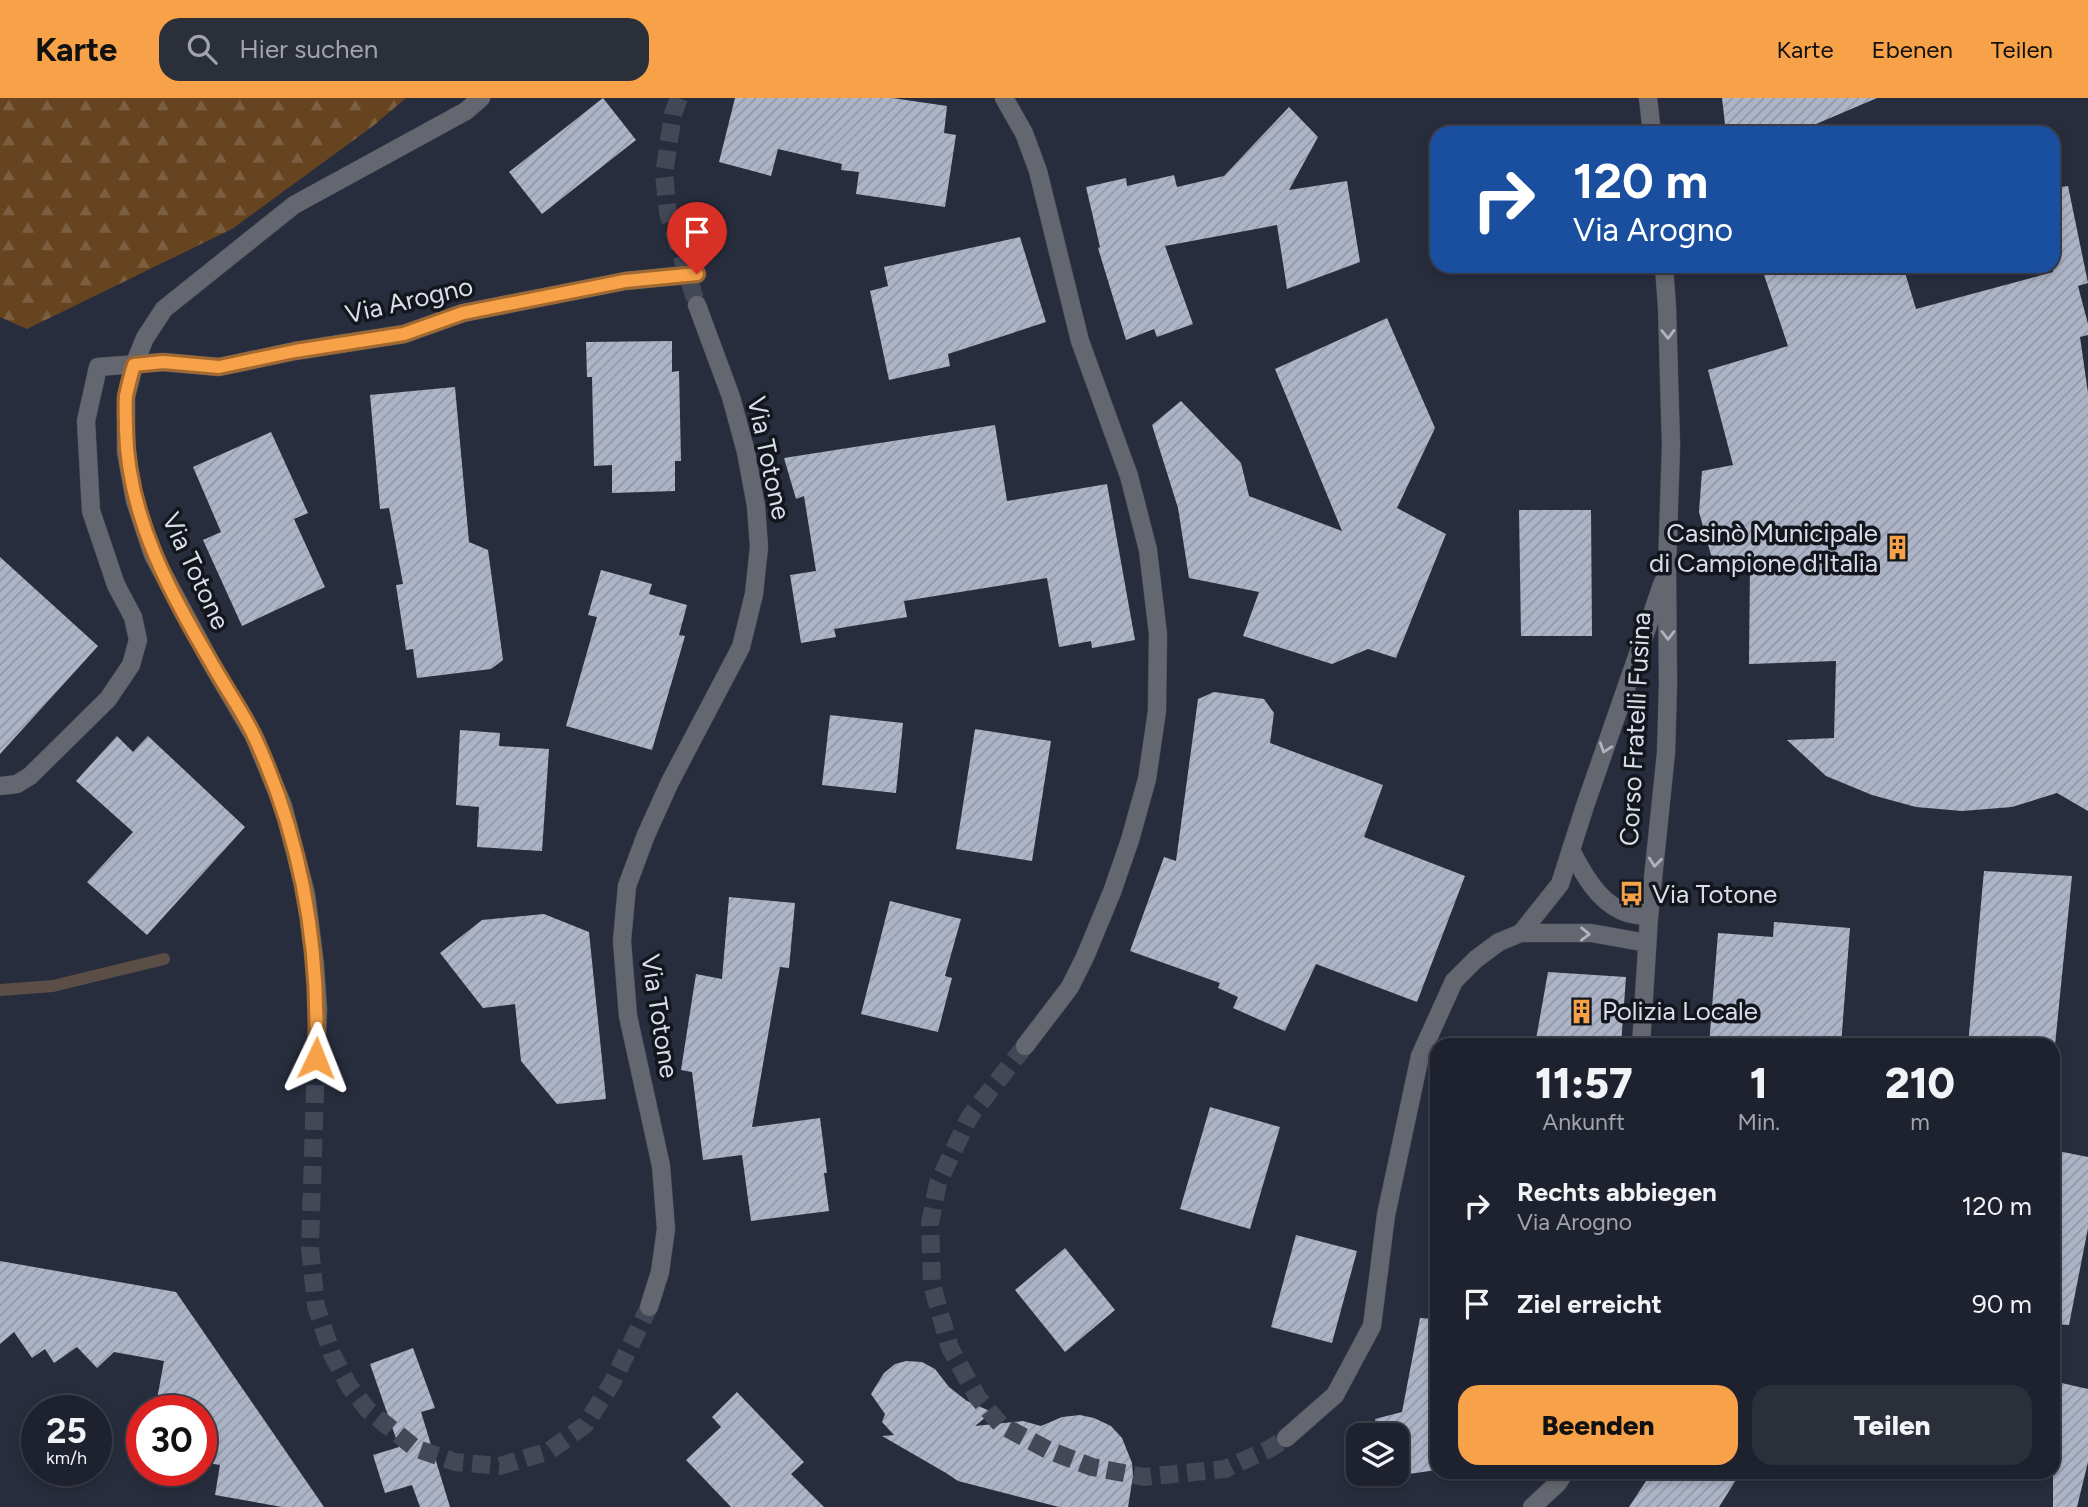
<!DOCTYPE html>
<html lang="de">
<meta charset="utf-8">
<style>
body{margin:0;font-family:Figtree,sans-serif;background:#2b2f3a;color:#f1f3f6;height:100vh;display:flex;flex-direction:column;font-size:26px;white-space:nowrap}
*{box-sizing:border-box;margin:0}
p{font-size:23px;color:#a1a4aa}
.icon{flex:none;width:38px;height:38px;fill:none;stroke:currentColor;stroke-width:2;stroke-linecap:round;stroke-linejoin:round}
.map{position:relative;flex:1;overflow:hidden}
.details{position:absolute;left:1430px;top:940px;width:630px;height:441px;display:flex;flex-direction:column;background:#1e222e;border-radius:21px;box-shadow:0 4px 10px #0003,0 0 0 2px #3c3f4a}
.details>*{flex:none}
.guide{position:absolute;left:1430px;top:28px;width:630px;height:147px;border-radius:21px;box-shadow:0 4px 10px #0003,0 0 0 2px #3c3f4a;background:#1a4fa0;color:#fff;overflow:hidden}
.controls{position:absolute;left:1346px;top:1325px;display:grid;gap:14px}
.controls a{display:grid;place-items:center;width:63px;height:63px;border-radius:14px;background:#1e222e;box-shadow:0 4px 10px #0003,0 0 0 2px #3c3f4a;font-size:35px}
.speed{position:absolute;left:21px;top:1297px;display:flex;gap:14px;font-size:35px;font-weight:700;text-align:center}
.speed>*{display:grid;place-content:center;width:91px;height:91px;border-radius:50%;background:#1e222e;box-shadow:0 4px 10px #0003,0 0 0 2px #3c3f4a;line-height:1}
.speed small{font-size:18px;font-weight:400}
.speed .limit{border:10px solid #d22;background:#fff;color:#111}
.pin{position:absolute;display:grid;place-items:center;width:60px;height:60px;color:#fff;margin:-72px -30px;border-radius:50% 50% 50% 0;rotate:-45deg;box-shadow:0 0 7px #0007}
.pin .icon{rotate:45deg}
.me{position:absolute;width:77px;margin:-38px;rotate:2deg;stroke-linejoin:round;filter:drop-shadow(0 0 5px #0008)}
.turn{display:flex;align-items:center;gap:24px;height:147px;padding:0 28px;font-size:32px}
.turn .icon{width:91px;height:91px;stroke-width:2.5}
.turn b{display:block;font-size:49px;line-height:60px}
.eta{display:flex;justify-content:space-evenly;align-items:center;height:119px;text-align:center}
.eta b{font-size:42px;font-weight:800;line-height:49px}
.cta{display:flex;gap:14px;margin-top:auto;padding:14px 28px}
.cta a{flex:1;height:80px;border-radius:21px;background:#f7a149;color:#111;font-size:28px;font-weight:800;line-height:80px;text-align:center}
.cta a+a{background:#2b2f3a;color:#f1f3f6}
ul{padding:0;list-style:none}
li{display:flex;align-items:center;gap:21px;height:98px;padding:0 28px}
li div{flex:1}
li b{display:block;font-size:26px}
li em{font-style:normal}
header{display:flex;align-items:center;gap:42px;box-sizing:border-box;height:98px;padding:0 35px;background:#f7a149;color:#111}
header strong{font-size:33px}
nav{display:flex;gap:38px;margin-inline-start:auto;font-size:24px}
.search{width:490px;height:63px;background:#2b2f3a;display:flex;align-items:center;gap:18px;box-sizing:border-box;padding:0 24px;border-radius:21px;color:#a1a4aa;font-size:26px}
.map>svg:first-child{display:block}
.forest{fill:url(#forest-firs)}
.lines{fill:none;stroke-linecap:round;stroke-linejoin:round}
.stream{stroke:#5b4e46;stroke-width:12}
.building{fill:url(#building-hatch)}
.minor-tunnel{stroke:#434857;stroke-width:18;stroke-dasharray:18 9;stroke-linecap:butt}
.minor-casing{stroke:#444958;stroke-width:19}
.minor{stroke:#64676f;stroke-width:18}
.oneway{stroke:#b1b4be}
.route-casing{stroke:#a1692f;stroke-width:18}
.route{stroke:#f7a149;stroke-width:12}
.labels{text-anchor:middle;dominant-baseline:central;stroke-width:7;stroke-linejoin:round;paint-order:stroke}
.street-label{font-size:26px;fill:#dadee8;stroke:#13161d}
.poi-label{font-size:26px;fill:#dadee8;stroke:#13161d;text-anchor:start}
</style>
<header>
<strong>Karte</strong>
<div class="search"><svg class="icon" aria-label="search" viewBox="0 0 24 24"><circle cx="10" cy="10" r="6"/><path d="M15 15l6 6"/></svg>Hier suchen</div>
<nav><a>Karte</a><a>Ebenen</a><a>Teilen</a></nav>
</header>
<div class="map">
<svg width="2088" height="1409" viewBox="0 0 2088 1409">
<defs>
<pattern id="forest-firs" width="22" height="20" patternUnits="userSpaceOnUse" patternTransform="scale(1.75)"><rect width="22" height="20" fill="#674420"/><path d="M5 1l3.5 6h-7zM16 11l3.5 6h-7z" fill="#7c5f40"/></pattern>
<pattern id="building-hatch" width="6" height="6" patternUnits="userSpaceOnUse" patternTransform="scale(1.75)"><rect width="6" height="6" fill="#adb4c7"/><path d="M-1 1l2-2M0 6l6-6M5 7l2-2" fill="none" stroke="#9298a7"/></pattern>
</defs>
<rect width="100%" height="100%" fill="#282d3d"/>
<polygon class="forest" points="0,0 406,0 373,28 232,131 27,231 0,219"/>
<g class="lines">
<polyline class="stream" points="0,892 53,888 164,861"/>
</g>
<g class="building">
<polygon points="603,0 636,42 542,116 509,74"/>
<polygon points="735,0 892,0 947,8 944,35 956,37 945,109 856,96 859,74 841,72 842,66 778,51 771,78 719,64"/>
<polygon points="1722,0 1877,0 1795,35 1726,35"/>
<polygon points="1289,9 1318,39 1289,92 1347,83 1360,164 1287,191 1277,127 1165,148 1193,226 1157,239 1154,231 1126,242 1098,150 1100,149 1086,89 1126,80 1127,88 1174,77 1177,89 1224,78"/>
<polygon points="2068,88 2088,185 2078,188 2088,226 2088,237 2080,239 2088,295 2088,713 2057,695 2012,709 1962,713 1916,709 1872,697 1826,678 1787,642 1834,640 1836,563 1749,566 1750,467 1715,471 1699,414 1702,373 1733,367 1708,272 1788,248 1761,168 1903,168 1916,211 2053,174 2053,90"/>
<polygon points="1020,139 1046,224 948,256 950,268 889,282 870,193 888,188 884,169"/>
<polygon points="1387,220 1435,330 1397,410 1446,436 1396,560 1368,551 1332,566 1243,538 1259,494 1189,480 1178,410 1152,327 1181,303 1241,365 1249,398 1342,433 1275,271"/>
<polygon points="672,243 672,274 679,273 681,363 675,363 675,393 612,395 612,367 594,368 592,279 587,279 586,244"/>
<polygon points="455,289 469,444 488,452 503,562 491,571 417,580 413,551 406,552 396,487 403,486 389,410 380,411 370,297"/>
<polygon points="995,327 1007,403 1107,386 1135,542 1092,550 1091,543 1059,549 1047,480 904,503 907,519 834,531 836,539 801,545 790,477 816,473 804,398 796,401 784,360"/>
<polygon points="271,334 308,415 294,421 325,489 242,528 203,442 221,434 193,369"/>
<polygon points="1519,412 1591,412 1592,538 1521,538"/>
<polygon points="0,459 98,548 0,656"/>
<polygon points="601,472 652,486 649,496 687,507 679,537 685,538 652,652 566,628 597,519 588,517"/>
<polygon points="1214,594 1264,601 1274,615 1270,645 1383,687 1364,739 1465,778 1417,904 1316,866 1285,933 1233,910 1238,899 1218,890 1220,885 1130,853 1164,759 1176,763 1198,601"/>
<polygon points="830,617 903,625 896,695 822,687"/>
<polygon points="975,631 1051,643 1032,763 956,751"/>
<polygon points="460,632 500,635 499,648 549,651 542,753 477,749 479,709 456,707"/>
<polygon points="117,638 133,654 148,638 245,729 147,837 87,784 133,734 76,683"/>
<polygon points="1984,773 2072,778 2055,947 1968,947"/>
<polygon points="729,799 795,805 789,870 780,869 752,1029 820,1020 827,1075 824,1075 829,1113 751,1123 742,1057 703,1062 692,974 681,972 696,876 722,881"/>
<polygon points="890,803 961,821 945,878 952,880 938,934 861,916"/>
<polygon points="544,816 589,834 606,1001 557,1006 521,963 515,906 483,910 440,855 482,822"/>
<polygon points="1774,824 1850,830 1841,947 1709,947 1718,835 1773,839"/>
<polygon points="1548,874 1626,879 1621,947 1535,947"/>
<polygon points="1210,1009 1280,1029 1250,1131 1180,1111"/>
<polygon points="2053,1052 2088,1059 2088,1130 2069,1227 2053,1226"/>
<polygon points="1296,1137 1357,1153 1332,1245 1271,1229"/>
<polygon points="1065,1150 1115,1212 1065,1254 1015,1192"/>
<polygon points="0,1163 176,1194 324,1409 282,1409 215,1397 220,1367 201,1364 201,1312 155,1312 164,1263 114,1254 97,1270 77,1249 54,1265 45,1251 32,1260 14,1234 0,1246"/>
<polygon points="1420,1220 1437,1221 1437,1372 1387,1379 1387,1376 1396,1376 1396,1337 1379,1337 1375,1321 1402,1314"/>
<polygon points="413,1250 435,1310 421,1314 450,1409 420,1409 412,1387 385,1395 373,1357 399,1349 370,1266"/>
<polygon points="906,1263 922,1264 935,1271 949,1289 967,1303 992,1314 975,1328 1023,1323 1041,1328 1062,1319 1080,1317 1094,1320 1111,1328 1122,1340 1132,1365 1133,1378 1128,1409 1059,1409 958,1383 946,1375 882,1338 894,1337 882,1324 885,1316 871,1296 884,1275 895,1266"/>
<polygon points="2053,1283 2088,1291 2088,1364 2077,1409 2053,1409"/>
<polygon points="737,1294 804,1364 791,1376 824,1409 731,1409 686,1362 721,1329 712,1319"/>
<polygon points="1652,1374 1741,1374 1719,1409 1629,1409"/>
</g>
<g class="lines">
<g class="minor-tunnel">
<polyline points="679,0 673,16 664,76 668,115 697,207"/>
<polyline points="1025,948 970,1018 938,1085 930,1125 932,1187 950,1250 978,1300 1001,1327 1048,1352 1092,1369 1144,1379 1225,1371 1271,1350 1286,1340"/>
<polyline points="316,960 310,1150 316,1208 332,1256 349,1288 368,1312 415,1350 455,1364 500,1368 549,1353 585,1327 612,1285 649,1209"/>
</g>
<defs>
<g id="minor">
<polyline points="1004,0 1024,35 1038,73 1080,243 1129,378 1148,452 1158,536 1157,613 1147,681 1130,742 1112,794 1085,859 1070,889 1025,948"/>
<polyline points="1648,0 1652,35"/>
<polyline points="0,688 17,686 30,678 108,601 131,567 138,542 133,519 116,487 91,413 86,323 98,269 163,264 219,269 295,253 404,236 463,215 625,183 697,176"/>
<path d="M 1571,752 C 1583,775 1597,802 1622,813 C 1630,817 1641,817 1649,819"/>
<polyline points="1521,835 1560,786 1585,708 1663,484"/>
<polyline points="1641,947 1649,819 1666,655 1668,587 1667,470 1671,348 1667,209 1664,168"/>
<polyline points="316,960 318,911 315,867 306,796 283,708 254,638 210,563 153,457 135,403 126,354 126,299 134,267 145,240 164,211 294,107 466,13 481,0"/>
<polyline points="649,1209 660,1174 666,1131 661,1068 628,918 622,843 627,788 646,737 670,684 741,549 754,496 759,449 756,408 746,354 731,299 697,207"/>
<polyline points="1286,1340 1335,1297 1372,1228 1386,1117 1420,958 1454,883 1476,861 1499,844 1521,835 1591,835 1647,845"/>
<polyline points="1532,1409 1558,1385 1565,1374"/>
</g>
</defs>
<use href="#minor" class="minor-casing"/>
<use href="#minor" class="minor"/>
</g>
<defs><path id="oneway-chevron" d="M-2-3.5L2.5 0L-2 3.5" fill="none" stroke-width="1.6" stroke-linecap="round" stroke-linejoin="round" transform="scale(1.75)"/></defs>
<g class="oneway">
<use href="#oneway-chevron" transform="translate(1668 236) rotate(89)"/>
<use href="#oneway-chevron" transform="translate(1668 537) rotate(90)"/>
<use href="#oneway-chevron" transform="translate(1605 650) rotate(109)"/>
<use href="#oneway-chevron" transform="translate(1655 764) rotate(96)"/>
<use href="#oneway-chevron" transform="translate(1585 836) rotate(1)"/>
</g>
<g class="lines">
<defs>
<path id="route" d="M 316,960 C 320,849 302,742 255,640 C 244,616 228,594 215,571 C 171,496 127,419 126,330 C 126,320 125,308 126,298 C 128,288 131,277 134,267 L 163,264 L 219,269 L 295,253 L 404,236 L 463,215 L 625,183 L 697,176"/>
</defs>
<use href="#route" class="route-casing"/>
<use href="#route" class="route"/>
</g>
<defs>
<symbol id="building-bare" viewBox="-9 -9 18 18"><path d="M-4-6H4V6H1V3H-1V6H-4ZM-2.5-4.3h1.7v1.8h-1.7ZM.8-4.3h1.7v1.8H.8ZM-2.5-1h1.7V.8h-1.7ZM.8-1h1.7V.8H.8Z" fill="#f7a149" stroke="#13161d" stroke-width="2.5" paint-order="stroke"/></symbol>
<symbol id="bus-bare" viewBox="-9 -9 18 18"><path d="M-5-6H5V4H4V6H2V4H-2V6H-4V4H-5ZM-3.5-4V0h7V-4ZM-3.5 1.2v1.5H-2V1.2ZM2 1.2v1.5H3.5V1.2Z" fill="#f7a149" stroke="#13161d" stroke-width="2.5" paint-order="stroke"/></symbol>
</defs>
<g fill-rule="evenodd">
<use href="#building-bare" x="1880" y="432" width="35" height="35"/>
<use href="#bus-bare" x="1614" y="778" width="35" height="35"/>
<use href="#building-bare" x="1564" y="896" width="35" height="35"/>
</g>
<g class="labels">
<g class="street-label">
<text transform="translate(409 202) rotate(-13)">Via Arogno</text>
<text transform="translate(769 360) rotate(78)">Via Totone</text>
<text transform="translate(196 473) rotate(65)">Via Totone</text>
<text transform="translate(1635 631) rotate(-87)">Corso Fratelli Fusina</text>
<text transform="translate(660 918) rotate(81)">Via Totone</text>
</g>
<g class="poi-label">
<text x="1878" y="435" text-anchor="end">Casinò Municipale<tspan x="1878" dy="30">di Campione d'Italia</tspan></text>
<text x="1652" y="796">Via Totone</text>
<text x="1602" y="913">Polizia Locale</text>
</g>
</g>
</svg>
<div class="controls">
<a><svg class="icon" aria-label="layers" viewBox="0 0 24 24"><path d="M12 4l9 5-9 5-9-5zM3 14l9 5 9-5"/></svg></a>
</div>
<div class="speed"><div>25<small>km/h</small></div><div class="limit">30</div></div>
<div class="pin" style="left:697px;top:176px;background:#d93025"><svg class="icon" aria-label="arrive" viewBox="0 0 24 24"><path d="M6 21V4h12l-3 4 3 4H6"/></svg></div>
<svg class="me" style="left:316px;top:960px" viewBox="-20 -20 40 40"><path d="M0-17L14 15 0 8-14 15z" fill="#f7a149" stroke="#fff" stroke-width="4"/></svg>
<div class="guide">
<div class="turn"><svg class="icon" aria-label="right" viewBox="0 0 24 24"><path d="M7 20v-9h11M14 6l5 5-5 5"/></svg><div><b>120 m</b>Via Arogno</div></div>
</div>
<section class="details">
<div class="eta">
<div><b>11:57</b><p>Ankunft</p></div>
<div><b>1</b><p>Min.</p></div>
<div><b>210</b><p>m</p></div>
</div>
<ul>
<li><svg class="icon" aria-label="right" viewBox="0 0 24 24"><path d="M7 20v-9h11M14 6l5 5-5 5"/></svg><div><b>Rechts abbiegen</b><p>Via Arogno</p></div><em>120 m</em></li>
<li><svg class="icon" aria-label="arrive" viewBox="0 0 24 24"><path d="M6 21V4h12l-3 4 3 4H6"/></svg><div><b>Ziel erreicht</b></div><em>90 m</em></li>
</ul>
<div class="cta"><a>Beenden</a><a>Teilen</a></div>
</section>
</div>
